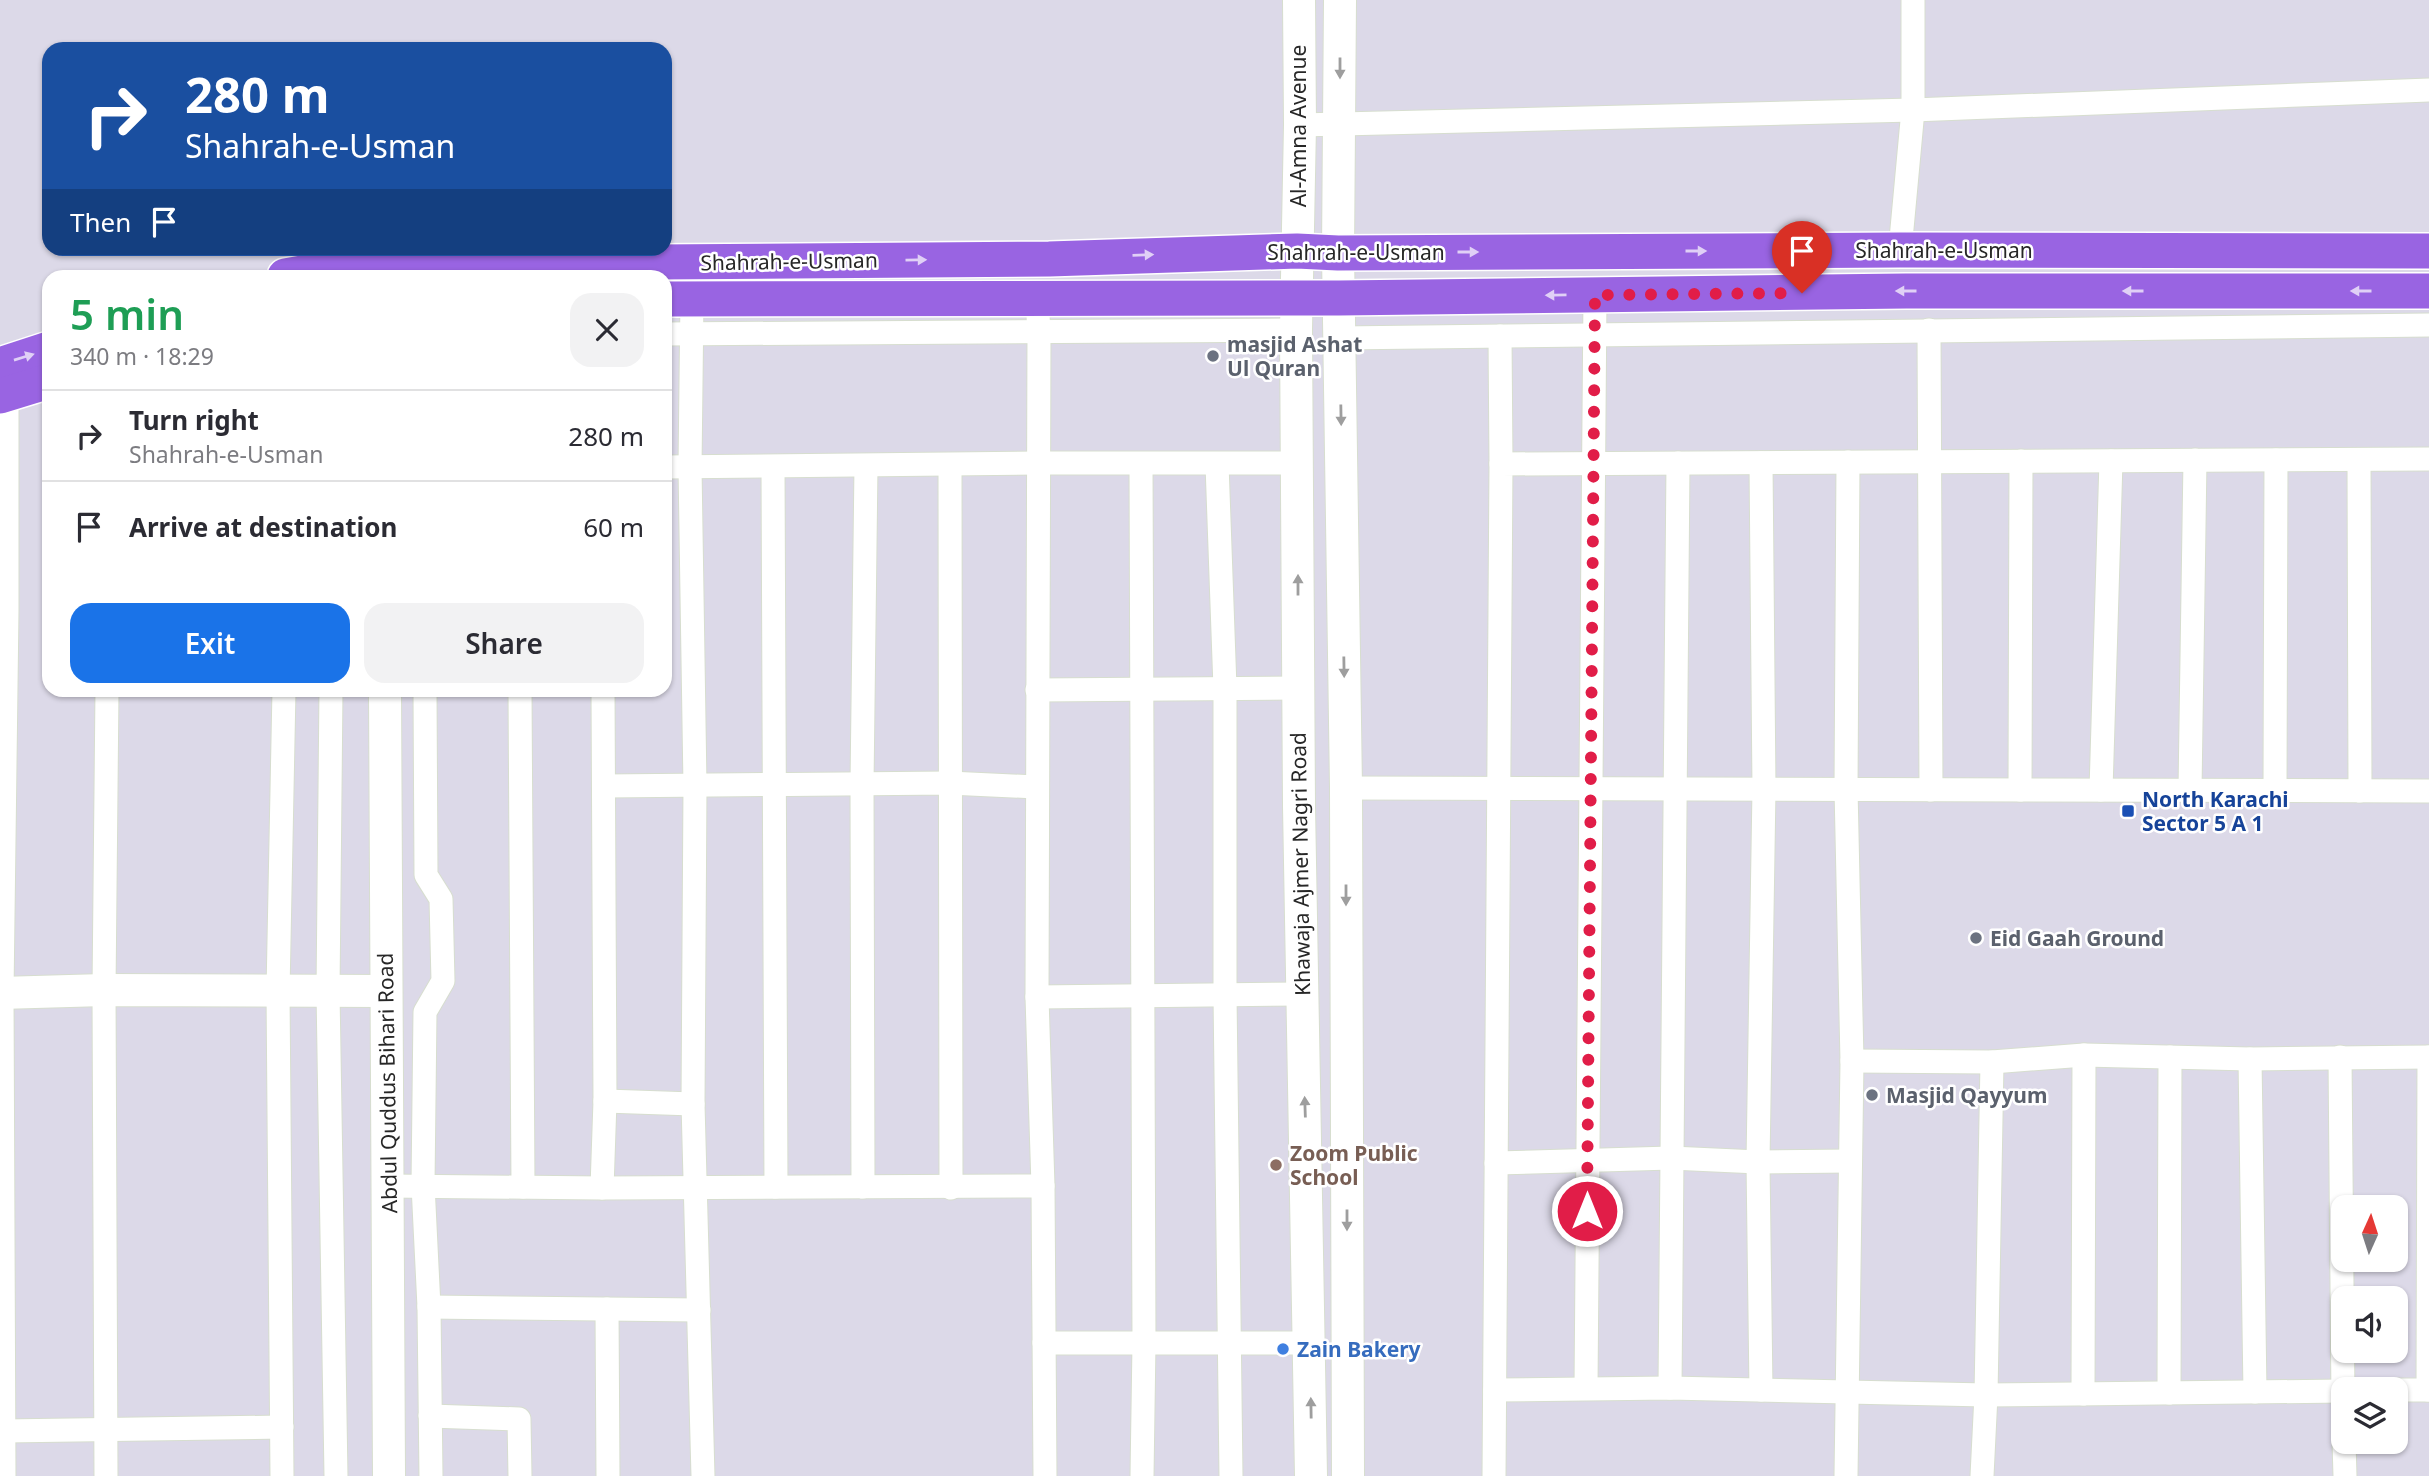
<!DOCTYPE html>
<meta charset="utf-8">
<style>
body{margin:0;font-family:"Noto Sans",sans-serif;background:#f2f2f3;color:#2b2b33;height:100vh;display:flex;flex-direction:column;font-size:26px;white-space:nowrap}
*{box-sizing:border-box;margin:0}
p{font-size:23px;color:#7c7c81}
.icon{flex:none;width:38px;height:38px;fill:none;stroke:currentColor;stroke-width:2;stroke-linecap:round;stroke-linejoin:round}
.map{position:relative;flex:1;overflow:hidden}
.sheet{position:absolute;left:42px;top:270px;width:630px;height:427px;display:flex;flex-direction:column;background:#fff;border-radius:21px;box-shadow:0 2px 5px #0004}
.sheet>*{flex:none}
.hud{position:absolute;left:42px;top:42px;width:630px;height:214px;border-radius:21px;box-shadow:0 2px 5px #0004;background:#1a4fa0;color:#fff;overflow:hidden}
.needle{width:46px;rotate:3deg}
.tools{position:absolute;left:2331px;top:1195px;display:grid;gap:14px}
.tools a{display:grid;place-items:center;width:77px;height:77px;border-radius:14px;background:#fff;box-shadow:0 2px 5px #0004;font-size:35px}
.pin{position:absolute;display:grid;place-items:center;width:60px;height:60px;color:#fff;margin:-72px -30px;border-radius:50% 50% 50% 0;rotate:-45deg;box-shadow:0 0 7px #0007}
.pin .icon{rotate:45deg}
.me{position:absolute;width:77px;margin:-38px;rotate:0deg;stroke-linejoin:round;filter:drop-shadow(0 0 5px #0008)}
.turn{display:flex;align-items:center;gap:24px;height:147px;padding:0 28px;font-size:32px}
.turn .icon{width:91px;height:91px;stroke-width:2.5}
.turn b{display:block;font-size:49px;line-height:60px}
.then{display:flex;align-items:center;height:66px;padding:0 28px;background:#0003;gap:14px;font-size:26px}
.round{display:grid;place-items:center;flex:none;width:74px;height:74px;border-radius:21px;background:#f2f2f3}
.headline{display:flex;align-items:center;justify-content:space-between;height:119px;padding:0 28px}
h1{font-size:42px;font-weight:600;line-height:52px;color:#1e9e55}
.primary-button{display:flex;gap:14px;margin-top:auto;padding:14px 28px}
.primary-button a{flex:1;height:80px;border-radius:21px;background:#1a73e8;color:#fff;font-size:28px;font-weight:600;line-height:80px;text-align:center}
.primary-button a+a{background:#f2f2f3;color:#2b2b33}
ul{padding:0;list-style:none}
li{display:flex;align-items:center;gap:21px;height:91px;padding:0 28px;border-top:2px solid #e1e1e2}
li div{flex:1}
li b{display:block;font-size:26px}
li em{font-style:normal}
.map>svg:first-child{display:block}
.lines{fill:none;stroke-linecap:round;stroke-linejoin:round}
.street-casing{stroke:#d7decf;stroke-width:25}
.secondary-casing{stroke:#d7decf;stroke-width:34}
.primary-casing{stroke:#fff;stroke-width:38}
.street{stroke:#fff;stroke-width:23}
.secondary{stroke:#fff;stroke-width:32}
.primary{stroke:#9964e2;stroke-width:35}
.oneway{fill:#9e9e9e}
.oneway2{fill:#e0d0f6}
.route{stroke:#e11d48;stroke-width:12;stroke-dasharray:0 21.6}
.worship-dot{fill:#6b7280;stroke:#fff;stroke-width:2.5}
.transit-dot{fill:#1a4fb4;stroke:#fff;stroke-width:2.5}
.education-dot{fill:#8d6e63;stroke:#fff;stroke-width:2.5}
.shop-dot{fill:#3f7fe0;stroke:#fff;stroke-width:2.5}
.labels{text-anchor:middle;dominant-baseline:central;stroke-width:5;stroke-linejoin:round;paint-order:stroke}
.street-label{font-size:21px;fill:#272727;stroke:#fff}
.worship-label{font-size:21px;font-weight:bold;fill:#5b616d;stroke:#fff;text-anchor:start}
.transit-label{font-size:21px;font-weight:bold;fill:#164399;stroke:#fff;text-anchor:start}
.education-label{font-size:21px;font-weight:bold;fill:#785e54;stroke:#fff;text-anchor:start}
.shop-label{font-size:21px;font-weight:bold;fill:#366cbe;stroke:#fff;text-anchor:start}
</style>
<div class="map">
<svg width="2429" height="1476" viewBox="0 0 2429 1476">
<rect width="100%" height="100%" fill="#dcd9e8"/>
<g class="lines">
<defs>
<g id="street">
<polyline points="1300,125 1913,110 2429,90"/>
<polyline points="1900,250 1913,110 1913,0"/>
<polyline points="692,298 690,467 695,786 693,1104 703,1476"/>
<polyline points="1037,298 1039,333 1037,997 1043,1186 1045,1476"/>
<polyline points="1929,330 1931,790"/>
<polyline points="665,334 1296,330"/>
<polyline points="1500,336 1501,464"/>
<polyline points="1340,338 2429,325"/>
<polyline points="2359,460 2360,791"/>
<polyline points="1761,463 1764,789 1758,1162 1761,1390"/>
<polyline points="1141,464 1144,1343 1142,1476"/>
<polyline points="1217,464 1225,688 1225,995 1231,1476"/>
<polyline points="950,465 951,1188"/>
<polyline points="665,467 1038,463 1297,463"/>
<polyline points="773,467 776,1187"/>
<polyline points="331,690 328,992 336,1476"/>
<polyline points="425,690 426,875 441,899 443,981 425,1012 423,1185 429,1307 431,1476"/>
<polyline points="520,690 523,1187"/>
<polyline points="1037,690 1298,688"/>
<polyline points="604,786 949,783 1036,787"/>
<polyline points="1346,788 2429,791"/>
<polyline points="2020,790 2021,461"/>
<polyline points="2101,790 2111,461"/>
<polyline points="2190,790 2195,460"/>
<polyline points="2275,791 2276,460"/>
<polyline points="1037,997 1302,994"/>
<polyline points="2340,1057 2343,1399"/>
<polyline points="2250,1059 2255,1392"/>
<polyline points="1852,1061 1992,1062 2084,1055 2250,1059 2429,1057"/>
<polyline points="605,1101 693,1104"/>
<polyline points="1496,1163 1671,1158 1758,1162 1850,1161"/>
<polyline points="388,1186 602,1188 1043,1186"/>
<polyline points="863,1187 862,784 866,466"/>
<polyline points="602,1188 605,1101 603,690"/>
<polyline points="429,1307 699,1310"/>
<polyline points="607,1309 608,1476"/>
<polyline points="1044,1343 1310,1343"/>
<polyline points="1586,1388 1595,295"/>
<polyline points="1670,1388 1678,463"/>
<polyline points="1495,1390 1670,1388 1986,1395 2343,1391"/>
<polyline points="2396,1390 2429,1390"/>
<polyline points="2428,1390 2429,1057"/>
<polyline points="2169,1393 2170,1057"/>
<polyline points="2083,1394 2084,1055"/>
<polyline points="430,1416 519,1419 520,1476"/>
<polyline points="4,1431 282,1427"/>
<polyline points="2344,1442 2345,1476"/>
<polyline points="4,1476 2,993 7,610 7,394"/>
<polyline points="106,1476 104,990 107,690"/>
<polyline points="282,1476 278,991 284,690"/>
<polyline points="1494,1476 1501,464 2429,459"/>
<polyline points="1846,1476 1852,1061 1846,789 1848,462"/>
<polyline points="1982,1476 1986,1395 1992,1062"/>
</g>
<g id="secondary">
<polyline points="1299,0 1300,125 1296,330 1299,806 1311,1476"/>
<polyline points="1340,0 1338,253 1346,788 1348,1476"/>
<polyline points="385,690 389,1476"/>
<polyline points="0,993 104,990 385,991"/>
</g>
<g id="primary">
<polyline points="285,276 342,266 388,264 1049,259 1297,251 1338,253 1900,250 2429,251"/>
<polyline points="665,299 1339,298 1906,291 2429,291"/>
<polyline points="0,365 49,349"/>
<polyline points="0,396 49,381"/>
</g>
</defs>
<use href="#street" class="street-casing"/>
<use href="#secondary" class="secondary-casing"/>
<use href="#primary" class="primary-casing"/>
<use href="#street" class="street"/>
<use href="#secondary" class="secondary"/>
<use href="#primary" class="primary"/>
</g>
<defs><path id="oneway-solid" d="M-6-.8H1V-3.2L6.5 0L1 3.2V.8H-6Z" transform="scale(1.75)"/></defs>
<g class="oneway">
<use href="#oneway-solid" transform="translate(1340 68) rotate(90)"/>
<use href="#oneway-solid" transform="translate(1341 415) rotate(89)"/>
<use href="#oneway-solid" transform="translate(1298 585) rotate(-90)"/>
<use href="#oneway-solid" transform="translate(1344 667) rotate(89)"/>
<use href="#oneway-solid" transform="translate(1346 895) rotate(90)"/>
<use href="#oneway-solid" transform="translate(1305 1107) rotate(-92)"/>
<use href="#oneway-solid" transform="translate(1347 1220) rotate(90)"/>
<use href="#oneway-solid" transform="translate(1311 1408) rotate(-91)"/>
</g>
<g class="oneway2">
<use href="#oneway-solid" transform="translate(1696 251)"/>
<use href="#oneway-solid" transform="translate(1468 252)"/>
<use href="#oneway-solid" transform="translate(1143 255) rotate(-2)"/>
<use href="#oneway-solid" transform="translate(916 260) rotate(-1)"/>
<use href="#oneway-solid" transform="translate(1906 291) rotate(180)"/>
<use href="#oneway-solid" transform="translate(2133 291) rotate(180)"/>
<use href="#oneway-solid" transform="translate(2361 291) rotate(180)"/>
<use href="#oneway-solid" transform="translate(1556 295) rotate(179)"/>
<use href="#oneway-solid" transform="translate(24 357) rotate(-17)"/>
</g>
<g class="lines">
<polyline class="route" points="1587,1211 1595,295 1802,293"/>
</g>
<g class="worship-dot">
<circle cx="1213" cy="356" r="7"/>
<circle cx="1976" cy="938" r="7"/>
<circle cx="1872" cy="1095" r="7"/>
</g>
<rect class="transit-dot" x="2121" y="804" width="14" height="14" rx="3.5"/>
<circle class="education-dot" cx="1276" cy="1165" r="7"/>
<circle class="shop-dot" cx="1283" cy="1349" r="7"/>
<g class="labels">
<g class="street-label">
<text transform="translate(1298 126) rotate(-90)">Al-Amna Avenue</text>
<text x="1944" y="250">Shahrah-e-Usman</text>
<text x="1356" y="252">Shahrah-e-Usman</text>
<text transform="translate(789 261) rotate(-1)">Shahrah-e-Usman</text>
<text transform="translate(1300 864) rotate(-91)">Khawaja Ajmer Nagri Road</text>
<text transform="translate(387 1083) rotate(-91)">Abdul Quddus Bihari Road</text>
</g>
<g class="worship-label">
<text x="1227" y="344">masjid Ashat<tspan x="1227" dy="24">Ul Quran</tspan></text>
<text x="1990" y="938">Eid Gaah Ground</text>
<text x="1886" y="1095">Masjid Qayyum</text>
</g>
<g class="transit-label">
<text x="2142" y="799">North Karachi<tspan x="2142" dy="24">Sector 5 A 1</tspan></text>
</g>
<g class="education-label">
<text x="1290" y="1153">Zoom Public<tspan x="1290" dy="24">School</tspan></text>
</g>
<g class="shop-label">
<text x="1297" y="1349">Zain Bakery</text>
</g>
</g>
</svg>
<div class="tools">
<a><svg class="needle" viewBox="-14 -14 28 28"><path d="M0-13l5 13h-10z" fill="#e53935"/><path d="M0 13l5-13h-10z" fill="#7c7c81"/></svg></a>
<a><svg class="icon" aria-label="sound" viewBox="0 0 24 24"><path d="M4 9h4l5-4v14l-5-4H4zM17 9q2 3 0 6"/></svg></a>
<a><svg class="icon" aria-label="layers" viewBox="0 0 24 24"><path d="M12 4l9 5-9 5-9-5zM3 14l9 5 9-5"/></svg></a>
</div>
<div class="pin" style="left:1802px;top:293px;background:#d93025"><svg class="icon" aria-label="arrive" viewBox="0 0 24 24"><path d="M6 21V4h12l-3 4 3 4H6"/></svg></div>
<svg class="me" style="left:1587px;top:1211px" viewBox="-20 -20 40 40"><circle r="17" fill="#e11d48" stroke="#fff" stroke-width="3"/><path d="M0-11L8 9 0 5-8 9z" fill="#fff"/></svg>
<div class="hud">
<div class="turn"><svg class="icon" aria-label="right" viewBox="0 0 24 24"><path d="M7 20v-9h11M14 6l5 5-5 5"/></svg><div><b>280 m</b>Shahrah-e-Usman</div></div>
<div class="then">Then<svg class="icon" aria-label="arrive" viewBox="0 0 24 24"><path d="M6 21V4h12l-3 4 3 4H6"/></svg></div>
</div>
<section class="sheet">
<div class="headline"><div><h1>5 min</h1><p>340 m · 18:29</p></div><a class="round"><svg class="icon" aria-label="close" viewBox="0 0 24 24"><path d="M6 6l12 12M18 6L6 18"/></svg></a></div>
<ul>
<li><svg class="icon" aria-label="right" viewBox="0 0 24 24"><path d="M7 20v-9h11M14 6l5 5-5 5"/></svg><div><b>Turn right</b><p>Shahrah-e-Usman</p></div><em>280 m</em></li>
<li><svg class="icon" aria-label="arrive" viewBox="0 0 24 24"><path d="M6 21V4h12l-3 4 3 4H6"/></svg><div><b>Arrive at destination</b></div><em>60 m</em></li>
</ul>
<div class="primary-button"><a>Exit</a><a>Share</a></div>
</section>
</div>
